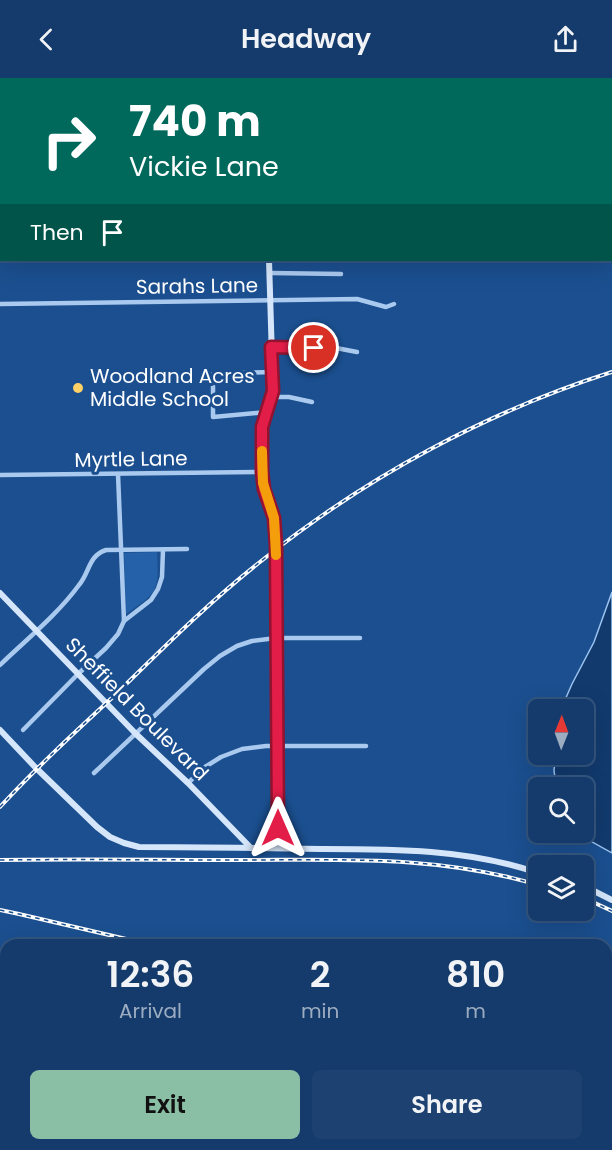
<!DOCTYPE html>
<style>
body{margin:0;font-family:Poppins,sans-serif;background:#1d4271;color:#f1f3f6;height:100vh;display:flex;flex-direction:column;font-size:22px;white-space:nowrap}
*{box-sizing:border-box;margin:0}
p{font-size:20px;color:#9dadc1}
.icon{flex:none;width:33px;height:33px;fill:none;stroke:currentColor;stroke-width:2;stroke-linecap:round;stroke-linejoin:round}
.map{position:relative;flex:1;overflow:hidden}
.sheet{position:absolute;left:0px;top:861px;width:612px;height:212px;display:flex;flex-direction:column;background:#143b6b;border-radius:18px 18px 0 0;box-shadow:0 6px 24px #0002,0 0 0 2px #33557e}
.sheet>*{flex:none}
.banner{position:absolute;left:0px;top:0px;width:612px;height:183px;box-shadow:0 6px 24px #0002,0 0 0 2px #33557e;background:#00695c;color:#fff;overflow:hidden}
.needle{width:39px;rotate:1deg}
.controls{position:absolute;left:528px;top:621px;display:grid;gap:12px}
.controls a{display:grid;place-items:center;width:66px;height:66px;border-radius:9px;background:#143b6b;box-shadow:0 6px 24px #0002,0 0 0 2px #33557e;font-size:30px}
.pin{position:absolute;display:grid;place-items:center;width:51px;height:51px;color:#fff;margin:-26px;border:3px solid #fff;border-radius:50%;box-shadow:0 2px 6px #0007}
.me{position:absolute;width:66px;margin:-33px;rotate:0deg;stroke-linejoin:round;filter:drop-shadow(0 0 4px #0008)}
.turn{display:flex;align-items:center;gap:21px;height:126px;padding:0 30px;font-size:27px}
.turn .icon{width:78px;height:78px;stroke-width:2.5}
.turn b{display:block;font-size:42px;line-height:51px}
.then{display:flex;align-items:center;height:57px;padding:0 30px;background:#0003;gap:12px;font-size:22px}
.eta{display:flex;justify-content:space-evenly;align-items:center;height:102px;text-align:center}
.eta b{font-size:36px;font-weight:600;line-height:42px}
.cta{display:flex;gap:12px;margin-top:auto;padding:12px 30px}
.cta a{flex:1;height:69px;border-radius:9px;background:#8abfa5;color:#111;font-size:24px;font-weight:600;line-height:69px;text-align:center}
.cta a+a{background:#1d4271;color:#f1f3f6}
header{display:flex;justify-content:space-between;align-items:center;height:78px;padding:0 30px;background:#143b6b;font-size:27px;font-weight:600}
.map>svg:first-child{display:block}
.green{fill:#2461a8}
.water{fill:#123a6d;stroke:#9cc4f0;stroke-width:1.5}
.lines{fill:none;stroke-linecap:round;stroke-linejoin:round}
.street{stroke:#a9c9ee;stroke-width:4.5}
.secondary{stroke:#d6e6fa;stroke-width:6}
.rail-casing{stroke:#fff;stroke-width:4}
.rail{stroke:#1b4f8f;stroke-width:1.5;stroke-dasharray:4.5;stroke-linecap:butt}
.route-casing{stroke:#92132f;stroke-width:15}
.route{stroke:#e11d48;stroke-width:10}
.slow{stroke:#f59e0b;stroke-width:10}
.poi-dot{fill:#ffd166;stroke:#1b4f8f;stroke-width:2}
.labels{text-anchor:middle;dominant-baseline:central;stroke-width:6;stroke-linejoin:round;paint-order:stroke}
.street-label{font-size:20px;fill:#fff;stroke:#1b4f8f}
.poi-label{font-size:20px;fill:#fff;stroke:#1b4f8f;text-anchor:start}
</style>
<header><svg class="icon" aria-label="back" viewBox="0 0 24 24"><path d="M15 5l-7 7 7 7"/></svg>Headway<svg class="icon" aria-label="share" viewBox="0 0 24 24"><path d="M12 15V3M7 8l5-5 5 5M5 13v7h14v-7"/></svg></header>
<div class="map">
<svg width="612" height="1072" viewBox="0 0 612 1072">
<rect width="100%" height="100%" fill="#1b4f8f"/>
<path class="green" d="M 157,474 C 159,513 158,514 126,536 L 124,475 Z"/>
<polygon class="water" points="612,514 612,775 576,755 584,754 584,710 556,709 554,692 556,677 584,676 584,632 561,631 572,606 594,564"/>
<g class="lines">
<g class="street">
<polyline points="205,0 205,2"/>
<polyline points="270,195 341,196"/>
<polyline points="0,226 357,221 386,229 394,226"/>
<polyline points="271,269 336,270 357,274"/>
<polyline points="272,319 289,319 312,324"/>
<polyline points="267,334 213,339 213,296 272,294"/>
<polyline points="118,396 124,543"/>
<polyline points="0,397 262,394"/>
<path d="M 0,587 C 27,561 57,537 79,507 C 90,494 88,478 106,472 L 187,471"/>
<polyline points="23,652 78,596 106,570 118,556 124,543 151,522 158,511 162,499 163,472"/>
<polyline points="94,695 204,591 220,578 237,568 252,563 276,560 360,560"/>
<polyline points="188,705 205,689 221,679 242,671 266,668 366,668"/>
</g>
<g class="secondary">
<polyline points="490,2 495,0"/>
<polyline points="531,2 535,0"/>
<polyline points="0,46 2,46"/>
<polyline points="269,182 273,313 262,349 262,394 264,411 273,435 276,453 278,770"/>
<polyline points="0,515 136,656 188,705 251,770"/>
<path d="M 0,652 L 35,689 L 97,749 L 110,759 L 124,765 L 139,769 C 200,769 261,770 322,771 C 395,771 468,771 538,795"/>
<polyline points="584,809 594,813 612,822"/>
</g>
<defs>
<g id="rail">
<polyline points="610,103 612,103"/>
<polyline points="610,123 612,123"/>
<polyline points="0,129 2,129"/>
<path d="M 0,729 C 36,690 75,654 114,618 C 163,570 211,522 265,480 C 368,398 487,334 612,294"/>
<path d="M 0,782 C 80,781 161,782 241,782 C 343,782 439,777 538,807"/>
<polyline points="584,820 612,833"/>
<polyline points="0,832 19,836 152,867"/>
<polyline points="606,945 612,947"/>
<polyline points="606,956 612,957"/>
<polyline points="606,995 612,996"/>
</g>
</defs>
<use href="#rail" class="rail-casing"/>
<use href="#rail" class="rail"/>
</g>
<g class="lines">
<defs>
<polyline id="route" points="278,750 276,467 274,440 264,411 262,394 262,349 273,313 271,269 314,270"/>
</defs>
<use href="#route" class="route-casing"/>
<use href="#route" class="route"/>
<polyline class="slow" points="262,373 263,405 274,440 276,477"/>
</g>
<circle class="poi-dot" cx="78" cy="310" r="6"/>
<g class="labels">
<g class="street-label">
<text transform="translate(197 208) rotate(-1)">Sarahs Lane</text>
<text transform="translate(131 381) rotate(-1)">Myrtle Lane</text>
<text transform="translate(137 631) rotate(45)">Sheffield Boulevard</text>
</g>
<g class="poi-label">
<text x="90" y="298">Woodland Acres<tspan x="90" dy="23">Middle School</tspan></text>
</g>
</g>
</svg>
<div class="controls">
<a><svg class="needle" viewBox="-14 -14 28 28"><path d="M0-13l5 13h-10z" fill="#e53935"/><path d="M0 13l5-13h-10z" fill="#9dadc1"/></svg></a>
<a><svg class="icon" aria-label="search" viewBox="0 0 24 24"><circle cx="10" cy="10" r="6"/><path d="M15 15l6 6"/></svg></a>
<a><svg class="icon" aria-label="layers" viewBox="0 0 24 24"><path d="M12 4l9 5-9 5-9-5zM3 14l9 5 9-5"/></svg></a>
</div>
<div class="pin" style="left:314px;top:270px;background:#d93025"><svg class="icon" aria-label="arrive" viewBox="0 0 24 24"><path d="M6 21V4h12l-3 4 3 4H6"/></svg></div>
<svg class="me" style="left:278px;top:750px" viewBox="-20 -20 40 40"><path d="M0-17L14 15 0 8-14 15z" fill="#e11d48" stroke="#fff" stroke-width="4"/></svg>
<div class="banner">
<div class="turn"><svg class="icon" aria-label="right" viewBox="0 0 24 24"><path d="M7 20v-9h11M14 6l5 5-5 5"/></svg><div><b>740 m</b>Vickie Lane</div></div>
<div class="then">Then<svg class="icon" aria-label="arrive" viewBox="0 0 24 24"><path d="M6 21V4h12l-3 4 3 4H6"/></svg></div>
</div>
<section class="sheet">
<div class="eta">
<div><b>12:36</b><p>Arrival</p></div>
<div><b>2</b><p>min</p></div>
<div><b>810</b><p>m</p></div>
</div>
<div class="cta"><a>Exit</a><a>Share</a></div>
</section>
</div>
